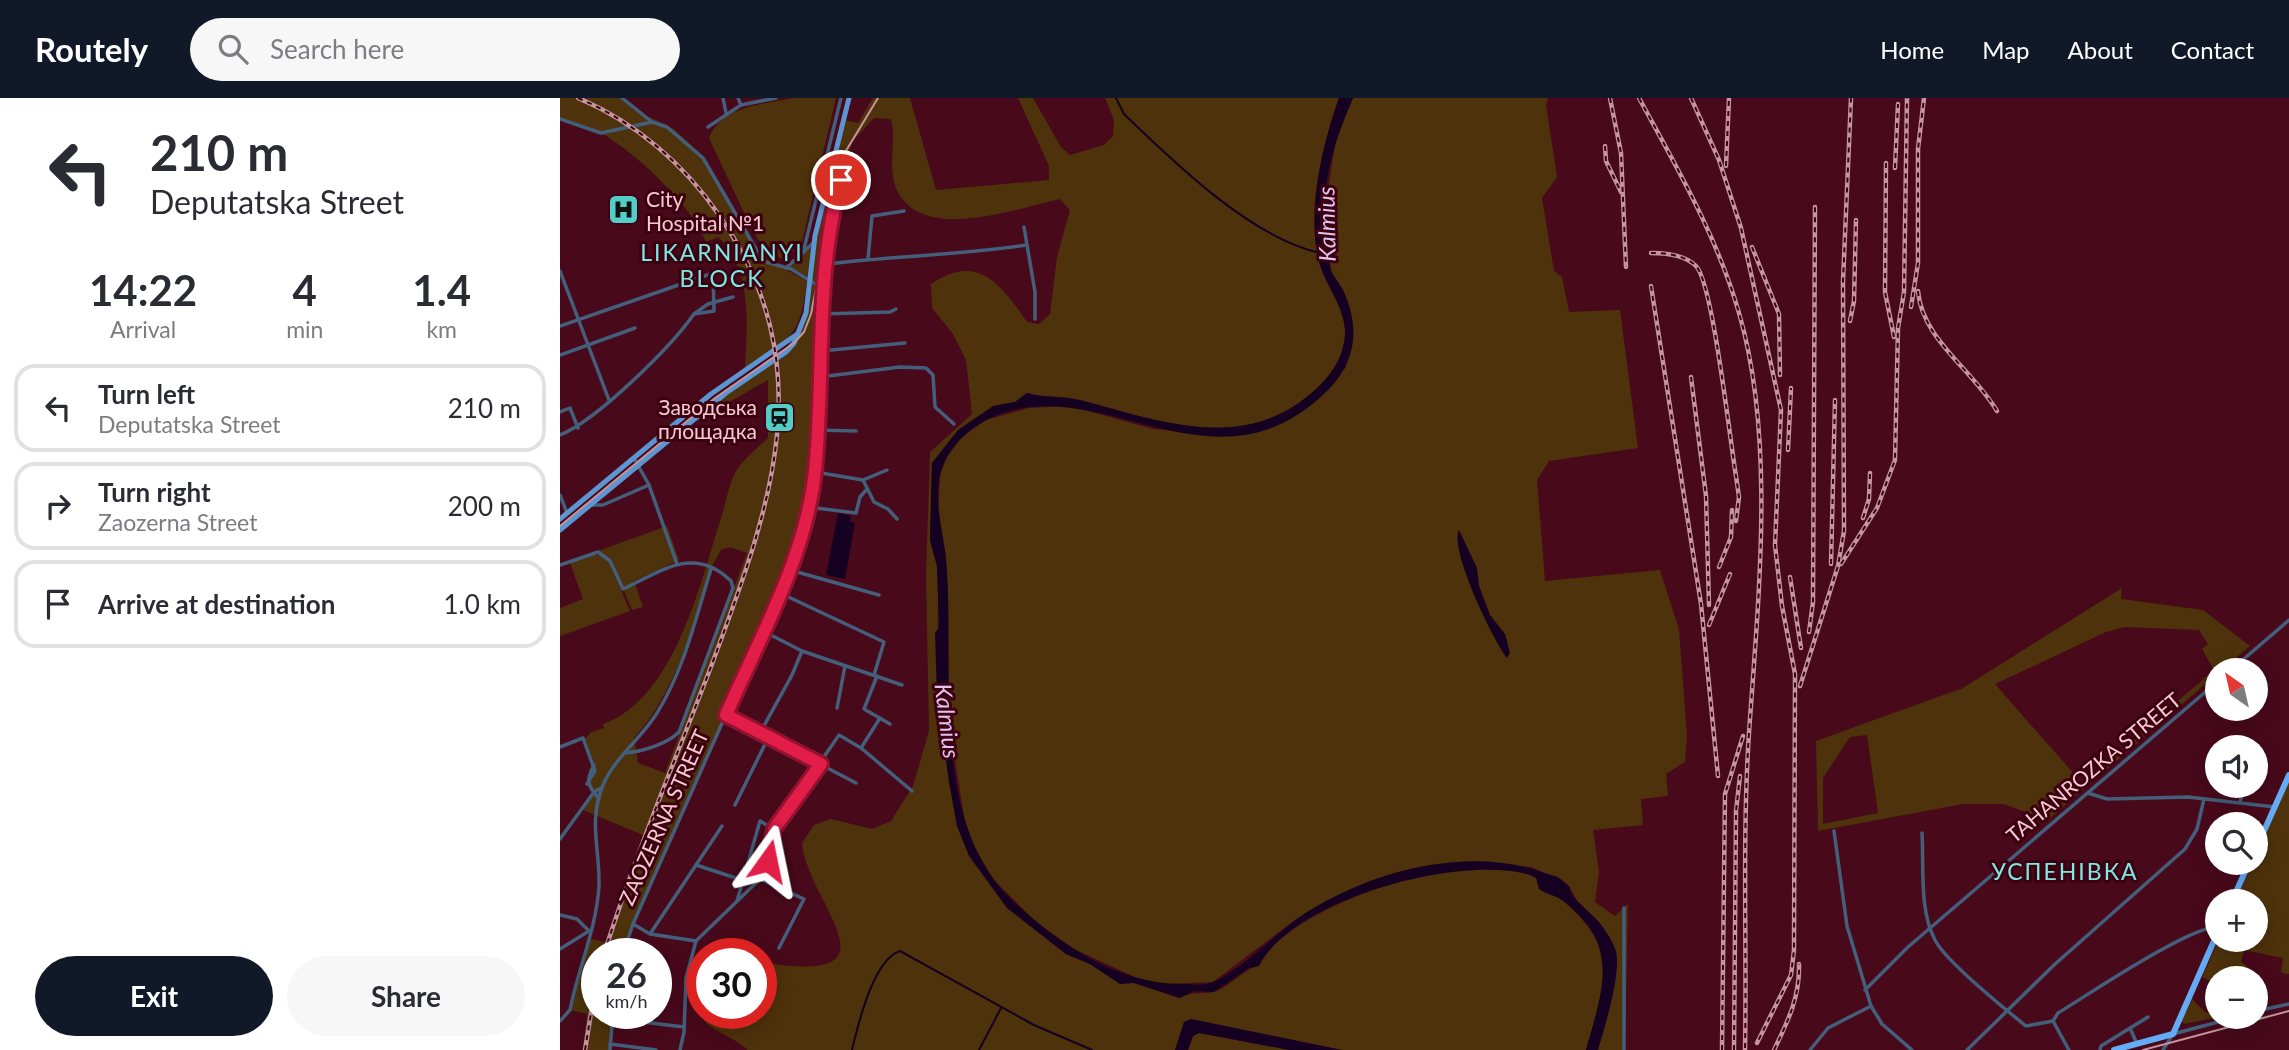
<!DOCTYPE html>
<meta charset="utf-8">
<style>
body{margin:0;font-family:Lato,sans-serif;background:#f7f7f7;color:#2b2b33;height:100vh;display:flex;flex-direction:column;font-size:26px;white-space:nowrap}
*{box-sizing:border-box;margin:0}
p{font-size:23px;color:#7c7c81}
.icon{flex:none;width:38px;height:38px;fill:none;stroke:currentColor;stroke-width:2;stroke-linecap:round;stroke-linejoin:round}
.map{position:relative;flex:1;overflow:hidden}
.drawer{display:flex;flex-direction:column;background:#fff;width:560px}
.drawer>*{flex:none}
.top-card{background:#fff;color:#2b2b33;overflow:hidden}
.needle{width:46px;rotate:326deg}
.tools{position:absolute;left:1645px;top:560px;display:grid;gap:14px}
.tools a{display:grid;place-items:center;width:63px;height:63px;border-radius:50%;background:#fff;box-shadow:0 4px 18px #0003;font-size:35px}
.speed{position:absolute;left:21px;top:840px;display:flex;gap:14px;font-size:35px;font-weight:700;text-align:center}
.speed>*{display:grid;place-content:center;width:91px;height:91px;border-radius:50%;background:#fff;box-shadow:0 4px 18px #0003;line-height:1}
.speed small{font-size:18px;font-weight:400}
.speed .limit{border:10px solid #d22;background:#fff;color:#111}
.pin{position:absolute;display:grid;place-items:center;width:60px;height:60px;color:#fff;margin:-30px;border:4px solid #fff;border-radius:50%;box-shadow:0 2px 7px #0007}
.me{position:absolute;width:77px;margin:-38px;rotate:12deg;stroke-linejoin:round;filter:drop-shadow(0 0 5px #0008)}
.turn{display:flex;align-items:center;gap:24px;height:147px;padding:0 35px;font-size:32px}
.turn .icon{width:91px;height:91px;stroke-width:2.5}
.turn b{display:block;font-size:49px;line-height:60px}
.eta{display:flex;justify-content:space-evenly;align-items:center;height:119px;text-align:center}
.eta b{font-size:42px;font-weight:700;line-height:49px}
.cta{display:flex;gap:14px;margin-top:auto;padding:14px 35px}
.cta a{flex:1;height:80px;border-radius:42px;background:#111827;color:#fff;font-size:28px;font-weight:700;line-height:80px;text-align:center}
.cta a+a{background:#f7f7f7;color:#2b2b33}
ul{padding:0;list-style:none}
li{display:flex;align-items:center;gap:21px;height:88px;margin:0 14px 10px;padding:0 21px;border:4px solid #e1e1e2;border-radius:21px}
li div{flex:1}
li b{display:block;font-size:26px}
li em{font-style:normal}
header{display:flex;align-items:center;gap:42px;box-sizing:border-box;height:98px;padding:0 35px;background:#111827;color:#fff}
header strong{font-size:33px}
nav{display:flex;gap:38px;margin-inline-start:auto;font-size:24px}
.search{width:490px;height:63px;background:#f7f7f7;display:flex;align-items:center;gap:18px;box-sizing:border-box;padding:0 24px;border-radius:38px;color:#7c7c81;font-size:26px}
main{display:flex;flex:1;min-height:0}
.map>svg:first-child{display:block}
.green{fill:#4e320b;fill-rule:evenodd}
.water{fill:#150022}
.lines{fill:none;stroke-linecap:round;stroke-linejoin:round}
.stream{stroke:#150022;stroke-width:2}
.minor{stroke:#435f7c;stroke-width:3.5}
.major{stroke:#5b96d3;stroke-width:5}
.highway{stroke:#64acf5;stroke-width:6}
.tram{stroke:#c4959e;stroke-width:2}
.rail-casing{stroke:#c4959e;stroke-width:4.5}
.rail{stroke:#3d0011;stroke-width:2;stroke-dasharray:5;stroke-linecap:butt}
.route-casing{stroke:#92132f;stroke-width:18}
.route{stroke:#e11d48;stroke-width:12}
.labels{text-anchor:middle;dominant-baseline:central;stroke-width:6;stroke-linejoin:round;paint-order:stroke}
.poi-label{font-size:21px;fill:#f4cbd0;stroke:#3d0011;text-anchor:start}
.street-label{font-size:21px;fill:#f4cbd0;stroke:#3d0011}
.water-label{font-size:23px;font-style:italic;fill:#dfc6f1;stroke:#3d0011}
.neighbourhood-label{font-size:23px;letter-spacing:2px;fill:#7de8e2;stroke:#3d0011}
</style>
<header>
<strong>Routely</strong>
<div class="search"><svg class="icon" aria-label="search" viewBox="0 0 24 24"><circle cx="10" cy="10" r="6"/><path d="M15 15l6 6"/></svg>Search here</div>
<nav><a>Home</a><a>Map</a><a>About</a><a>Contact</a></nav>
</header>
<main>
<section class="drawer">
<div class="top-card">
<div class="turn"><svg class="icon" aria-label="left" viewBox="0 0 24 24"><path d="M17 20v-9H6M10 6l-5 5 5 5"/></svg><div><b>210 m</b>Deputatska Street</div></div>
</div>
<div class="eta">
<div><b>14:22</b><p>Arrival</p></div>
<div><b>4</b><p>min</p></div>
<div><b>1.4</b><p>km</p></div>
</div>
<ul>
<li><svg class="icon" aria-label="left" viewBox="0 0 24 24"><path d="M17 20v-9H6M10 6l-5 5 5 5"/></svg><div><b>Turn left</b><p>Deputatska Street</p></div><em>210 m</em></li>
<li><svg class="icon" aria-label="right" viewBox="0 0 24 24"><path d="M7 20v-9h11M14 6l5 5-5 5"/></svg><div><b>Turn right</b><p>Zaozerna Street</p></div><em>200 m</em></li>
<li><svg class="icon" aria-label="arrive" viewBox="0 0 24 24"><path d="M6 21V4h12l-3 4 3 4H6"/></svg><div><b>Arrive at destination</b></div><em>1.0 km</em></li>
</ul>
<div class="cta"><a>Exit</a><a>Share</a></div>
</section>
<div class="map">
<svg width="1729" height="952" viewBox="0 0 1729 952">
<rect width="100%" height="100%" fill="#48091b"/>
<g class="green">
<path d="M 0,0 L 60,0 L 87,18 L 114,31 L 144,59 L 198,157 L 247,183 C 239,243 232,237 185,271 C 187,228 193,171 158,139 L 146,144 C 132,107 76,55 41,35 C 29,28 13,24 0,20 Z"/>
<path d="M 233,0 L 276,0 L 241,148 L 222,161 L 204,151 L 191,130 L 149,40 C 161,8 204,6 233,0 Z"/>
<path d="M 313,0 L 350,0 L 376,92 L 489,82 L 489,68 L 458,0 L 473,0 L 501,49 L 510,57 L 544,47 L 553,38 L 554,22 L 545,0 L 779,0 C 762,50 745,115 760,167 C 767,189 783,207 785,231 C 786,255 773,276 756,291 C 684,358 597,322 514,301 C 499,297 483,300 467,295 L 455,304 L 433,308 L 372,365 L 370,442 L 377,468 L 378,499 L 377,598 L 397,728 L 447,810 L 506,856 L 530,866 L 560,885 L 574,885 L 619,900 C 634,893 639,897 653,894 C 669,890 682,872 698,868 C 730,806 906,750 969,777 C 986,783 1002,801 1015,814 C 1029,828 1044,848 1045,869 C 1046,897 1033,925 1026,952 L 782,952 L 631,921 L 624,924 L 615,952 L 188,952 C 173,938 152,934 140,918 L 142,885 L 142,915 L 201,915 L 201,864 C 348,889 247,805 242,745 L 254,727 L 271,721 L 312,731 L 331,723 L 353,688 L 369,633 L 366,478 L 370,354 L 412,316 L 406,262 L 393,236 L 372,210 L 371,186 C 418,154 441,186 467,224 L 479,226 L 490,216 L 497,159 L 510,112 L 500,101 C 457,110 360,147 336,90 C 327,67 337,44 331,21 L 314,20 L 292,44 L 272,113 L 264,186 L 255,374 L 230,472 L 73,826 L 63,856 L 37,856 L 37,915 L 53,915 L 50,952 L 23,952 L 27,916 L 11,912 L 28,840 L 45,844 L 85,738 L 23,712 L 35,695 L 29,687 L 37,673 L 25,641 L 31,634 L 44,630 L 43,626 C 114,601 140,487 161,420 C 166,405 169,383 178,370 C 186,359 199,349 208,340 L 208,282 L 129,327 L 168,296 L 226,256 L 243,227 L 254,153 L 284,22 L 298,25 ZM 170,449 L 187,455 L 105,675 L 78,665 L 74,640 C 117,592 132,530 151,470 L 161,452 Z"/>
<polygon points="793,0 988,0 986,7 997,79 982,100 994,173 1002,179 1009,214 1060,212 1078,350 989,363 977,382 985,483 1100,472 1119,531 1127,638 1125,664 1106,676 1108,698 1081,701 1083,727 1033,732 1039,774 1035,804 1055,818 1068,806 1065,952 1038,952 1056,873 1009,788 972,769 913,763 850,772 799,789 736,821 653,884 606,886 579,881 514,851 476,824 434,782 412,746 404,719 387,610 386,458 378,420 380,377 387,359 402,339 426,322 469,310 510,308 593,331 671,338 722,324 769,291 786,269 784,194 771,173 765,113 776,39"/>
<polygon points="253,143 248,179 227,167"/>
<polygon points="107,428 119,462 74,483 83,509 72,512 51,462 38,453"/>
<polygon points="31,456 44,458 49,464 70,513 0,538 0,510 23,501 10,465"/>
<path d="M 1562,490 L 1561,501 L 1643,512 L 1690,548 L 1662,572 L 1657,572 L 1657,576 L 1488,722 L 1443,706 L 1403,706 L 1258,733 L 1256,643 L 1403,590 ZM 1565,529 L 1639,532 L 1648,546 L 1642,551 L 1654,572 L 1522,685 L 1435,586 L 1546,534 ZM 1307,637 L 1318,715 L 1263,726 L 1263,680 L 1290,639 Z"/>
<polygon points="1729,683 1729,876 1721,875 1723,860 1684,852 1681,864 1695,874 1695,880 1657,880 1657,890 1655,885 1642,879 1659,842 1696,842 1696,803 1676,803 1693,765 1696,765 1696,758"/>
<polygon points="1632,901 1645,914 1654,917 1654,920 1624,926 1622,923"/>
<polygon points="639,935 730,952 628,952 633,938"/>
</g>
<g class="water">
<path d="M 779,0 L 793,0 C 777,37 764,75 765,115 C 765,133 766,159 772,175 C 775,181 780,186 783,192 C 800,228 797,263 768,292 C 653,407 536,266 426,322 C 406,333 388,350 381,373 C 373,404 383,431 386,461 C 396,568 367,723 454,804 C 499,846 558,886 621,886 C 630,886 641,888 650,885 C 678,876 719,832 747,814 C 813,772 910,747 985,775 C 993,778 996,777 1003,783 C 1013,791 1007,789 1014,799 C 1022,809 1034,817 1042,828 C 1047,835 1054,845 1056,854 C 1061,877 1045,928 1038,952 L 1026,952 C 1042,893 1062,847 1003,803 C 996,797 987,797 979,791 L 976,780 L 971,777 C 902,756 733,800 699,868 L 689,870 L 654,894 L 634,893 L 620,900 L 574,885 L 560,886 L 530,866 L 506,856 L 447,810 L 409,758 L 397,728 L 389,684 L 377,598 L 375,535 L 379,530 L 377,468 L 370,442 L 372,365 L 398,332 L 433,308 L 455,304 L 467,295 C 485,300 502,298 520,302 C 601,323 685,357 756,291 C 773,276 786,255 785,231 C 783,207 767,189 760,167 C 746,119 762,46 779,0 Z"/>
<polygon points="278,415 291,418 290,424 295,425 285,481 266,477"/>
<path d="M 899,432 L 917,470 L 919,488 L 930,517 L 945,536 L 950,555 L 947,560 C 933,542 889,451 899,432 Z"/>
<polygon points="631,921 782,952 730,952 639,935 633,938 628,952 615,952 624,924"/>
</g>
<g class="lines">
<g class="stream">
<path d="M 556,0 L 564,16 C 615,65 690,139 760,155"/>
<path d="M 292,952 C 298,927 313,862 340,853 L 474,927 L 532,952"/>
<polyline points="419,952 441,910"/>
</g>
<g class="minor">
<polyline points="62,0 92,24"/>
<polyline points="163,0 166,15"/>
<polyline points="178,0 181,7"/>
<polyline points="0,21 41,35 92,24 107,29 143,60 203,163 231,171 262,190"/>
<polyline points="148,29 181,7 216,0"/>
<polyline points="464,129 475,194 475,221"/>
<polyline points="243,155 281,0"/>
<polyline points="308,161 312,118 344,113"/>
<path d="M 267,166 C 333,158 400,157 466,147"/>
<polyline points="226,170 253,145"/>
<polyline points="0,173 49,302"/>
<polyline points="134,216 148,206 173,199"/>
<polyline points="262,216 330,214 336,211"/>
<path d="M 0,228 L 153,175 L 154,213 L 134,216 C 110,250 37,322 0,337"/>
<polyline points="261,253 345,245"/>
<polyline points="0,257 75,230"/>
<polyline points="260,279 340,269 366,270 373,277 375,309 394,326"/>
<polyline points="0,314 10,310 18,330"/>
<polyline points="257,332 296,333"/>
<polyline points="255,374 303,382 327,372"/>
<polyline points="303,382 314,404 328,411 337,421"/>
<polyline points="89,387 117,466"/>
<polyline points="0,397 7,415"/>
<polyline points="30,407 43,407 89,387 74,360"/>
<polyline points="248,409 296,415 300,399 307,391"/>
<path d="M 0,467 L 38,454 L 50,463 L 63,491 C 102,473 134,447 171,483 L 173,490 L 119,634 C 107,646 82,654 64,655"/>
<polyline points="230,472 319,497"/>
<polyline points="220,495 324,544 314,577"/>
<polyline points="203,533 242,553 342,587"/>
<polyline points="1671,572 1729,522"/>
<polyline points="317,578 304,611 330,626"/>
<polyline points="277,610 285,568"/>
<polyline points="166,617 296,685"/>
<polyline points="200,635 232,577 242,553"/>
<polyline points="0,649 23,640 35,673 27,686"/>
<polyline points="301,650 320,620"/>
<path d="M 34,667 C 25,683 28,688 39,701"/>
<polyline points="1528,695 1547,701 1628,699 1715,709"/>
<polyline points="1680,704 1684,688"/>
<polyline points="175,707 208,640"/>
<polyline points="1274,733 1287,828 1311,908 1322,926 1352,952"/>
<path d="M 1362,735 C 1364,769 1359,812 1375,842 C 1386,864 1445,911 1466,928 L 1493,923"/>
<polyline points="0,741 34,694 41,690"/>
<polyline points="136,767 182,782"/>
<polyline points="200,781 244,801 219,850"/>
<polyline points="177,803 200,723 214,731"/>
<polyline points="0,817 17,821 29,833 0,851"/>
<polyline points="73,826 90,836 136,843"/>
<polyline points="90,836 162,728"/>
<polyline points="63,856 73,826 230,472 248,409 255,374 262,190 272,113 285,67"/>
<polyline points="1305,892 1348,849 1657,584"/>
<polyline points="1696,913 1729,906"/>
<polyline points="67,915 83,924 124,929"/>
<path d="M 0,923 L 10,912 C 18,871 37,829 39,787 C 40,751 28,724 43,687 C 55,659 81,641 97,615 C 124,572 136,519 151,471"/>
<path d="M 1493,923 L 1498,915 C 1523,900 1636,824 1657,830"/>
<polyline points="1493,923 1509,952"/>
<polyline points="1570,930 1577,946"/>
<polyline points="50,946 96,952"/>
<polyline points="50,952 53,915"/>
<polyline points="120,952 124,934 126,880 136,843 200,781 208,763 214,731 279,637 301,650 352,693"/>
<polyline points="1064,952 1064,810"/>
<polyline points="1250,952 1268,930 1311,908"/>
<polyline points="1407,952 1494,867 1625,751 1637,731 1644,701"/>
<polyline points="1540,952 1541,948 1588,919"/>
<polyline points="1603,952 1613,936 1677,919"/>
</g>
<g class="major">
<polyline points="0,421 151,296 236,237"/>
<polyline points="0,432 166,295 226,254 234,245 246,215 255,138 289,0"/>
</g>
<g class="highway">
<polyline points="1696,751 1729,677"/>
<polyline points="1672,803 1689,765"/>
<polyline points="1554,952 1613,936 1657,836"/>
</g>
<g class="tram">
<polyline points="0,428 155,300 234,245 244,234 251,216 281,61 318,0"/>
<polyline points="1583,952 1729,913"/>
</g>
<defs>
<g id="rail">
<path d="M 18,0 C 75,24 124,66 159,117 C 266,272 208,415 149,574 C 113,667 74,761 44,856"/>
<polyline points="1050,0 1061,55 1066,169"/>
<path d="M 1079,0 C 1117,70 1157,138 1179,215 C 1216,342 1198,503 1189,635 C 1182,740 1187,847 1185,952"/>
<polyline points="1131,0 1159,62 1181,130 1221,312 1215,447 1222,508 1235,576 1234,852 1231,877 1197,945"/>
<polyline points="1045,48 1046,63 1061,94"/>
<polyline points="1326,65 1325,194 1334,239"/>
<polyline points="1166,68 1169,0"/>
<polyline points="1335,70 1338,6"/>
<polyline points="1192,149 1219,216 1220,277"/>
<path d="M 1091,155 C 1105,155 1125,157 1136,168 C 1153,185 1170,344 1176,378 L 1179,399 L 1176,423"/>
<polyline points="1091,188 1141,506 1158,678"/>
<path d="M 1358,193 C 1362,241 1412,271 1437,313"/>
<polyline points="1351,209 1358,165 1358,51 1364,0"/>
<polyline points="1290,223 1294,203 1296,122"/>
<polyline points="1131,279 1146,398 1149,507"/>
<polyline points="1228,352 1231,290"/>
<polyline points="1303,420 1309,401 1310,375"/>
<polyline points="1271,466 1275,302"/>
<polyline points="1281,466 1317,410 1335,362 1338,230 1344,194 1347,0"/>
<polyline points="1159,469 1171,439 1172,412"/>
<polyline points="1230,479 1241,550"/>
<polyline points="1149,527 1170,476"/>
<polyline points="1249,534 1253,504 1255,109"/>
<polyline points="1240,588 1278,468 1284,433 1283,183 1291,0"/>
<polyline points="25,952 37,878"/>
<polyline points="1162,952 1165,696 1183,638"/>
<polyline points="1174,952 1176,713 1180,678"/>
<path d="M 1214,952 C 1228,923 1240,899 1239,866"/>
</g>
</defs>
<use href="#rail" class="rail-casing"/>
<use href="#rail" class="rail"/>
</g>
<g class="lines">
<defs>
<path id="route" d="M 208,763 L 214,731 L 261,666 L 166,617 C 200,539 246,459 255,373 C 265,276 254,177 281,82"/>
</defs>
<use href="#route" class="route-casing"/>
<use href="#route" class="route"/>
</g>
<defs>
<symbol id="hospital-square" viewBox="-11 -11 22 22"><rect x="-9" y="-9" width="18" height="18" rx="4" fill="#54cdc7" stroke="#3d0011"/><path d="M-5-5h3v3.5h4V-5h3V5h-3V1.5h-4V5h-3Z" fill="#111"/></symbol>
<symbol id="station-square" viewBox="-11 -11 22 22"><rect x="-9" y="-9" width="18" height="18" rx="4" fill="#54cdc7" stroke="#3d0011"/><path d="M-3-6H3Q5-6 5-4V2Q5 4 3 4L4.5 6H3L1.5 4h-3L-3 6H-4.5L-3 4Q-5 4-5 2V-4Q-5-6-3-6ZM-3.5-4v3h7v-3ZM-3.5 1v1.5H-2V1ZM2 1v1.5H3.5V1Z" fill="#111"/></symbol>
</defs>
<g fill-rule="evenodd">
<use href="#hospital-square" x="46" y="94" width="35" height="35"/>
<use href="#station-square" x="202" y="302" width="35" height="35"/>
</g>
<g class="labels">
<g class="poi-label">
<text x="86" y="100">City<tspan x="86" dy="24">Hospital №1</tspan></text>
<text x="197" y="308" text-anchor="end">Заводська<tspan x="197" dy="24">площадка</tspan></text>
</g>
<g class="street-label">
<text transform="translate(1533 669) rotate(-40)">TAHANROZKA STREET</text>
<text transform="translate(103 719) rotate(-66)">ZAOZERNA STREET</text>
</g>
<g class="water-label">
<text transform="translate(766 126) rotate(-91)">Kalmius</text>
<text transform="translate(388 623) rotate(83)">Kalmius</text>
</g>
<g class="neighbourhood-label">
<text x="162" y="154">LIKARNIANYI<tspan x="162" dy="26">BLOCK</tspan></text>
<text x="1505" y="773">УСПЕНІВКА</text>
</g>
</g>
</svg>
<div class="tools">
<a><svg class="needle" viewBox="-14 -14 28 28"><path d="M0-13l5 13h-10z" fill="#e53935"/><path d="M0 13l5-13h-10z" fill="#7c7c81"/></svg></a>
<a><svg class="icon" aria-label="sound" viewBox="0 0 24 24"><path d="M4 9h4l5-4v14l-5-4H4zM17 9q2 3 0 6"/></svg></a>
<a><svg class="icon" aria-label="search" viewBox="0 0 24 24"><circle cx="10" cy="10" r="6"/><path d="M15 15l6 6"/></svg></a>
<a>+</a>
<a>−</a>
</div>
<div class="speed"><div>26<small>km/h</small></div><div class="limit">30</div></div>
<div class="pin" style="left:281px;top:82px;background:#d93025"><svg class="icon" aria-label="arrive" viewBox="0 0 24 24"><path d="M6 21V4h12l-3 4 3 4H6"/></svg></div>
<svg class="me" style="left:208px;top:763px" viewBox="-20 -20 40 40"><path d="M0-17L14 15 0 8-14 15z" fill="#e11d48" stroke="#fff" stroke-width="4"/></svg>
</div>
</main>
